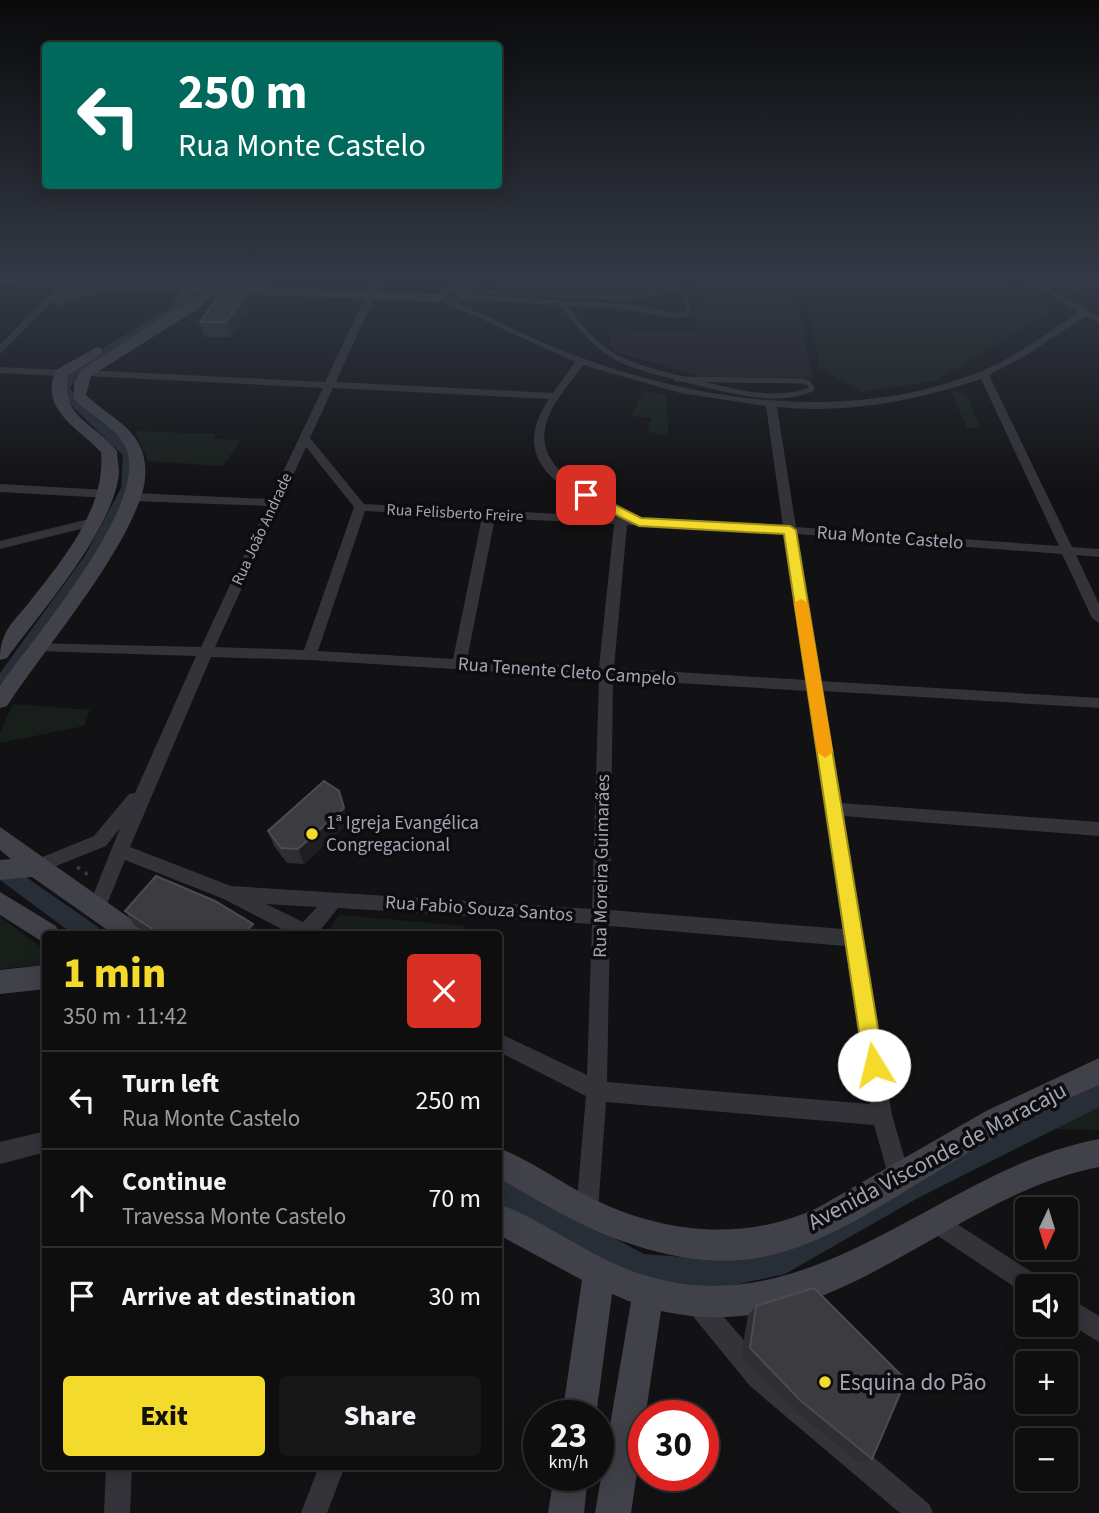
<!DOCTYPE html>
<meta charset="utf-8">
<style>
body{margin:0;font-family:"Source Sans 3",sans-serif;background:#171718;color:#f1f3f6;height:100vh;display:flex;flex-direction:column;font-size:26px;white-space:nowrap}
*{box-sizing:border-box;margin:0}
p{font-size:23px;color:#9b9c9e}
.icon{flex:none;width:38px;height:38px;fill:none;stroke:currentColor;stroke-width:2;stroke-linecap:round;stroke-linejoin:round}
.map{position:relative;flex:1;overflow:hidden}
.panel{position:absolute;left:42px;top:931px;width:460px;height:539px;display:flex;flex-direction:column;background:#0e0e0f;border-radius:7px;box-shadow:0 4px 18px #0003,0 0 0 2px #2e2e2f}
.panel>*{flex:none}
.guide{position:absolute;left:42px;top:42px;width:460px;height:147px;border-radius:7px;box-shadow:0 4px 18px #0003,0 0 0 2px #2e2e2f;background:#00695c;color:#fff;overflow:hidden}
.needle{width:46px;rotate:184deg}
.fabs{position:absolute;left:1015px;top:1197px;display:grid;gap:14px}
.fabs a{display:grid;place-items:center;width:63px;height:63px;border-radius:7px;background:#0e0e0f;box-shadow:0 4px 18px #0003,0 0 0 2px #2e2e2f;font-size:35px}
.speed{position:absolute;left:523px;top:1400px;display:flex;gap:14px;font-size:35px;font-weight:700;text-align:center}
.speed>*{display:grid;place-content:center;width:91px;height:91px;border-radius:50%;background:#0e0e0f;box-shadow:0 4px 18px #0003,0 0 0 2px #2e2e2f;line-height:1}
.speed small{font-size:18px;font-weight:400}
.speed .limit{border:10px solid #d22;background:#fff;color:#111}
.pin{position:absolute;display:grid;place-items:center;width:60px;height:60px;color:#fff;margin:-30px;border-radius:14px;box-shadow:0 4px 10px #0006}
.me{position:absolute;width:77px;margin:-38px;rotate:351deg;stroke-linejoin:round;filter:drop-shadow(0 0 5px #0008)}
.turn{display:flex;align-items:center;gap:24px;height:147px;padding:0 21px;font-size:32px}
.turn .icon{width:91px;height:91px;stroke-width:2.5}
.turn b{display:block;font-size:49px;line-height:60px}
.round{display:grid;place-items:center;flex:none;width:74px;height:74px;border-radius:7px;background:#171718}
.headline{display:flex;align-items:center;justify-content:space-between;height:119px;padding:0 21px}
h1{font-size:42px;font-weight:800;line-height:52px;color:#f3da2b}
.action{display:flex;gap:14px;margin-top:auto;padding:14px 21px}
.action a{flex:1;height:80px;border-radius:7px;background:#f3da2b;color:#111;font-size:28px;font-weight:800;line-height:80px;text-align:center}
.action a+a{background:#171718;color:#f1f3f6}
ul{padding:0;list-style:none}
li{display:flex;align-items:center;gap:21px;height:98px;padding:0 21px;border-top:2px solid #2e2e2f}
li div{flex:1}
li b{display:block;font-size:26px}
li em{font-style:normal}
.map>svg:first-child{display:block}
.built{fill:#1f1e21}
.green{fill:#181f1b}
.lines{fill:none;stroke-linecap:round;stroke-linejoin:round}
.canal{fill:#282e37;fill-rule:evenodd}
.path{stroke:#393a40;stroke-width:3.5;stroke-dasharray:3.5 6;stroke-linecap:butt}
.lane{stroke:#333339;stroke-width:5}
.street{fill:#333339;fill-rule:evenodd}
.secondary{fill:#414149;fill-rule:evenodd}
.wall{fill:#2f2e32}
.shaded-wall{fill:#1e1d20}
.building{fill:#3b3b40;stroke:#4c4b52;stroke-width:2}
.route{fill:#f3da2b;stroke:#9e8e1c;stroke-width:2}
.slow{fill:#f59e0b}
.poi-dot{fill:#f3da2b;stroke:#0d0d0f;stroke-width:2.5}
.labels{text-anchor:middle;dominant-baseline:central;stroke-width:7;stroke-linejoin:round;paint-order:stroke}
.far-street-label{font-size:16px;fill:#a3a5b4;stroke:#0d0d0f}
.street-label{font-size:19px;fill:#a3a5b4;stroke:#0d0d0f}
.poi-label{font-size:19px;fill:#a3a5b4;stroke:#0d0d0f;text-anchor:start}
.near-street-label{font-size:23px;fill:#a3a5b4;stroke:#0d0d0f}
.near-poi-label{font-size:23px;fill:#a3a5b4;stroke:#0d0d0f;text-anchor:start}
</style>
<div class="map">
<svg width="1099" height="1513" viewBox="0 0 1099 1513">
<rect width="100%" height="100%" fill="#121214"/>
<g class="built">
<polygon points="697,277 792,277 813,378 702,377 613,351 608,329 696,333"/>
<polygon points="1036,277 1099,277 1099,299 1055,286"/>
</g>
<g class="green">
<polygon points="505,277 667,277 638,291 492,288"/>
<polygon points="804,277 992,277 1054,310 935,381 862,392 819,368"/>
<polygon points="643,390 667,395 668,436 647,431 652,418 632,416"/>
<polygon points="951,391 966,393 980,428 967,428"/>
<polygon points="135,431 215,434 215,439 241,440 223,466 148,461"/>
<polygon points="13,704 90,710 84,726 0,743 0,733"/>
<polygon points="339,915 465,926 464,934 326,934"/>
<polygon points="0,917 45,950 45,968 26,966 0,969"/>
<polygon points="1099,1104 1099,1130 1051,1129"/>
</g>
<g class="lines">
<g class="canal">
<polygon points="208,277 221,277 212,282 208,281"/>
<polygon points="192,294 202,296 78,374 70,388 137,455 135,488 101,555 6,693 0,694 0,673 86,554 121,488 123,455 75,409 58,388 69,369"/>
<polygon points="0,859 98,927 101,934 73,934 0,880"/>
<polygon points="1099,1081 1099,1107 916,1199 785,1274 721,1288 641,1282 499,1205 499,1177 644,1254 721,1260 771,1251 898,1181"/>
</g>
<polyline class="path" points="77,867 91,877"/>
<g class="lane">
<polyline points="797,277 800,291"/>
<polyline points="461,291 629,298 676,289 683,294 689,307 686,314 675,316 629,307 465,297"/>
<polyline points="648,291 676,277"/>
<path d="M 562,303 C 603,358 616,362 682,379"/>
<polyline points="677,379 682,379"/>
<path d="M 682,379 L 801,381 L 809,383 L 812,389 C 774,406 721,388 682,379 Z"/>
</g>
<g class="street">
<polygon points="67,277 76,277 0,354 0,345"/>
<path d="M 375,277 L 383,277 L 336,382 L 553,393 L 575,362 L 435,298 L 440,291 C 455,287 468,277 483,277 L 463,289 L 470,297 L 458,303 C 498,321 538,342 579,357 C 705,403 852,423 979,372 C 1015,358 1047,333 1079,312 L 1021,277 L 1031,277 L 1099,316 L 1099,323 L 1086,316 L 1025,356 L 989,375 L 1072,547 L 1099,549 L 1099,557 L 1076,555 L 1099,604 L 1099,623 L 1092,618 L 1062,554 L 797,534 L 821,681 L 1099,698 L 1099,708 L 823,691 L 840,803 L 1099,822 L 1099,836 L 843,816 L 892,1115 L 910,1177 L 907,1185 L 899,1188 L 891,1185 L 874,1125 L 606,1102 L 598,1211 L 595,1219 L 587,1222 L 579,1219 L 576,1211 L 586,1096 L 499,1052 L 499,1033 L 587,1075 L 592,924 L 338,908 L 317,934 L 291,934 L 224,899 L 125,860 L 103,914 L 97,916 L 91,914 L 88,908 L 120,828 L 106,846 L 36,874 L 30,872 L 27,867 L 30,862 L 94,836 L 129,794 L 135,793 L 196,656 L 35,651 L 28,646 L 30,643 L 201,647 L 267,506 L 133,501 L 127,497 L 133,493 L 270,499 L 323,388 L 86,376 L 81,373 L 86,370 L 325,382 ZM 455,293 L 460,296 L 453,298 L 446,296 ZM 583,365 L 680,393 L 766,406 L 783,526 C 748,524 712,522 676,520 C 665,520 648,522 638,518 C 605,505 536,473 545,429 C 550,404 569,385 583,365 ZM 981,379 L 1059,546 L 796,527 L 777,407 C 847,414 915,401 981,379 ZM 333,388 L 549,399 C 505,465 567,492 619,517 L 364,504 L 310,438 ZM 306,447 L 354,507 L 304,650 L 215,647 ZM 365,511 L 482,517 L 453,659 L 318,651 ZM 495,518 L 614,524 L 599,667 L 467,660 ZM 627,525 L 785,534 L 806,680 L 614,668 ZM 211,657 L 309,660 L 599,678 L 592,909 L 231,886 L 130,847 ZM 613,679 L 808,691 L 843,929 L 610,910 ZM 266,904 L 317,907 L 303,922 ZM 610,926 L 845,946 L 870,1104 L 607,1082 Z"/>
<polygon points="0,367 61,370 66,373 61,376 0,373"/>
<polygon points="0,484 107,490 113,494 107,498 0,492"/>
<polygon points="93,518 97,519 97,525 0,549 0,541"/>
<polygon points="46,1131 46,1152 0,1164 0,1142"/>
<polygon points="937,1211 1041,1278 1045,1286 1027,1286 1027,1295 1025,1294 929,1230 926,1222 929,1214"/>
<polygon points="695,1289 703,1293 768,1368 929,1504 933,1513 900,1513 750,1386 687,1309 683,1301 687,1293"/>
<polygon points="1066,1296 1099,1316 1099,1342 1066,1322"/>
<polygon points="106,1466 132,1466 130,1513 104,1513"/>
<polygon points="319,1466 345,1466 327,1513 301,1513"/>
</g>
<g class="secondary">
<path d="M 0,277 L 191,285 L 201,277 L 214,277 L 205,285 L 211,286 L 222,277 L 235,277 L 225,286 L 440,294 L 446,298 L 440,302 L 217,293 L 196,310 L 91,376 L 86,395 C 105,414 133,425 142,451 C 147,465 146,480 142,494 C 120,561 47,645 7,706 L 0,708 L 0,686 C 33,638 147,507 127,451 C 119,428 90,416 74,399 L 74,382 L 81,370 L 202,292 L 196,292 L 178,305 L 172,301 L 182,292 L 0,285 Z"/>
<path d="M 97,347 L 102,348 L 102,354 L 68,375 C 61,419 94,422 117,451 C 117,458 119,466 119,473 C 114,529 40,613 7,658 L 0,660 C 0,630 14,622 31,600 C 64,558 106,508 101,452 C 79,429 38,409 56,370 Z"/>
<polygon points="0,827 141,926 144,934 113,934 32,877 0,880 0,860 11,859 0,850"/>
<polygon points="0,892 56,926 59,934 46,934 46,944 0,915"/>
<polygon points="46,965 46,989 0,994 0,970"/>
<path d="M 1099,1058 L 1099,1085 C 1042,1109 988,1140 935,1173 C 880,1206 823,1246 758,1258 C 718,1265 675,1258 637,1246 C 587,1231 543,1204 499,1178 L 499,1148 C 532,1161 561,1183 593,1199 C 665,1234 746,1242 819,1207 L 986,1111 Z"/>
<path d="M 1099,1139 L 1099,1167 C 944,1197 834,1350 661,1311 L 631,1513 L 595,1513 L 631,1302 L 612,1294 L 596,1416 L 562,1416 L 582,1280 L 499,1235 L 499,1204 C 550,1223 594,1261 647,1276 C 817,1326 942,1168 1099,1139 Z"/>
<polygon points="554,1475 588,1475 584,1513 548,1513"/>
</g>
</g>
<g class="wall">
<polygon points="100,286 102,291 97,296 85,296 81,302 67,302 65,306 53,305 51,300"/>
<polygon points="246,291 250,310 230,337 204,337 200,322"/>
<polygon points="348,823 304,864 287,863 274,846 268,831"/>
<polygon points="125,911 253,924 258,934 148,934 135,926"/>
<polygon points="756,1306 872,1459 858,1462 791,1407 741,1356 748,1315"/>
</g>
<g class="shaded-wall">
<polygon points="100,286 102,291 97,296 95,291"/>
<polygon points="84,291 85,296 81,302 79,297"/>
<polygon points="246,291 250,310 230,337 226,322"/>
<polygon points="344,808 348,823 304,864 298,849"/>
<polygon points="253,924 258,934 243,934"/>
</g>
<g class="building">
<polygon points="100,286 95,291 84,291 79,297 65,297 63,301 51,300 64,287"/>
<polygon points="222,290 246,291 246,295 226,322 200,322"/>
<polygon points="324,781 339,791 344,808 298,849 281,848 268,831"/>
<polygon points="156,876 215,901 253,924 243,934 160,934 125,911"/>
<polygon points="814,1288 906,1380 872,1459 801,1401 750,1348 756,1306"/>
</g>
<linearGradient id="sky" x2="0" y2="1"><stop stop-color="#0a0a0b"/><stop offset="0.57" stop-color="#333945"/><stop offset="1" stop-color="#333945" stop-opacity="0"/></linearGradient>
<rect width="1099" height="489" fill="url(#sky)"/>
<polygon class="route" points="581,492 590,492 641,518 790,526 796,530 884,1065 881,1072 874,1075 867,1072 864,1065 784,534 639,526 581,498"/>
<polygon class="slow" points="801,599 808,603 833,752 825,758 817,752 794,603"/>
<g class="poi-dot">
<circle cx="312" cy="834" r="7"/>
<circle cx="825" cy="1382" r="7"/>
</g>
<g class="labels">
<g class="far-street-label">
<text transform="translate(455 513) rotate(3)">Rua Felisberto Freire</text>
<text transform="translate(262 529) rotate(-65)">Rua João Andrade</text>
</g>
<g class="street-label">
<text transform="translate(890 538) rotate(4)">Rua Monte Castelo</text>
<text transform="translate(567 672) rotate(4)">Rua Tenente Cleto Campelo</text>
<text transform="translate(602 866) rotate(-89)">Rua Moreira Guimarães</text>
<text transform="translate(479 909) rotate(4)">Rua Fabio Souza Santos</text>
</g>
<g class="poi-label">
<text x="326" y="823">1ª Igreja Evangélica<tspan x="326" dy="22">Congregacional</tspan></text>
</g>
<g class="near-street-label">
<text transform="translate(937 1156) rotate(-28)">Avenida Visconde de Maracaju</text>
</g>
<g class="near-poi-label">
<text x="839" y="1382">Esquina do Pão</text>
</g>
</g>
</svg>
<div class="fabs">
<a><svg class="needle" viewBox="-14 -14 28 28"><path d="M0-13l5 13h-10z" fill="#e53935"/><path d="M0 13l5-13h-10z" fill="#9b9c9e"/></svg></a>
<a><svg class="icon" aria-label="sound" viewBox="0 0 24 24"><path d="M4 9h4l5-4v14l-5-4H4zM17 9q2 3 0 6"/></svg></a>
<a>+</a>
<a>−</a>
</div>
<div class="speed"><div>23<small>km/h</small></div><div class="limit">30</div></div>
<div class="pin" style="left:586px;top:495px;background:#d93025"><svg class="icon" aria-label="arrive" viewBox="0 0 24 24"><path d="M6 21V4h12l-3 4 3 4H6"/></svg></div>
<svg class="me" style="left:874px;top:1065px" viewBox="-20 -20 40 40"><circle r="19" fill="#fff"/><path d="M0-13L10 11 0 6-10 11z" fill="#f3da2b"/></svg>
<div class="guide">
<div class="turn"><svg class="icon" aria-label="left" viewBox="0 0 24 24"><path d="M17 20v-9H6M10 6l-5 5 5 5"/></svg><div><b>250 m</b>Rua Monte Castelo</div></div>
</div>
<section class="panel">
<div class="headline"><div><h1>1 min</h1><p>350 m · 11:42</p></div><a class="round" style="background:#d93025;color:#fff"><svg class="icon" aria-label="close" viewBox="0 0 24 24"><path d="M6 6l12 12M18 6L6 18"/></svg></a></div>
<ul>
<li><svg class="icon" aria-label="left" viewBox="0 0 24 24"><path d="M17 20v-9H6M10 6l-5 5 5 5"/></svg><div><b>Turn left</b><p>Rua Monte Castelo</p></div><em>250 m</em></li>
<li><svg class="icon" aria-label="ahead" viewBox="0 0 24 24"><path d="M12 20V5M6 11l6-6 6 6"/></svg><div><b>Continue</b><p>Travessa Monte Castelo</p></div><em>70 m</em></li>
<li><svg class="icon" aria-label="arrive" viewBox="0 0 24 24"><path d="M6 21V4h12l-3 4 3 4H6"/></svg><div><b>Arrive at destination</b></div><em>30 m</em></li>
</ul>
<div class="action"><a>Exit</a><a>Share</a></div>
</section>
</div>
